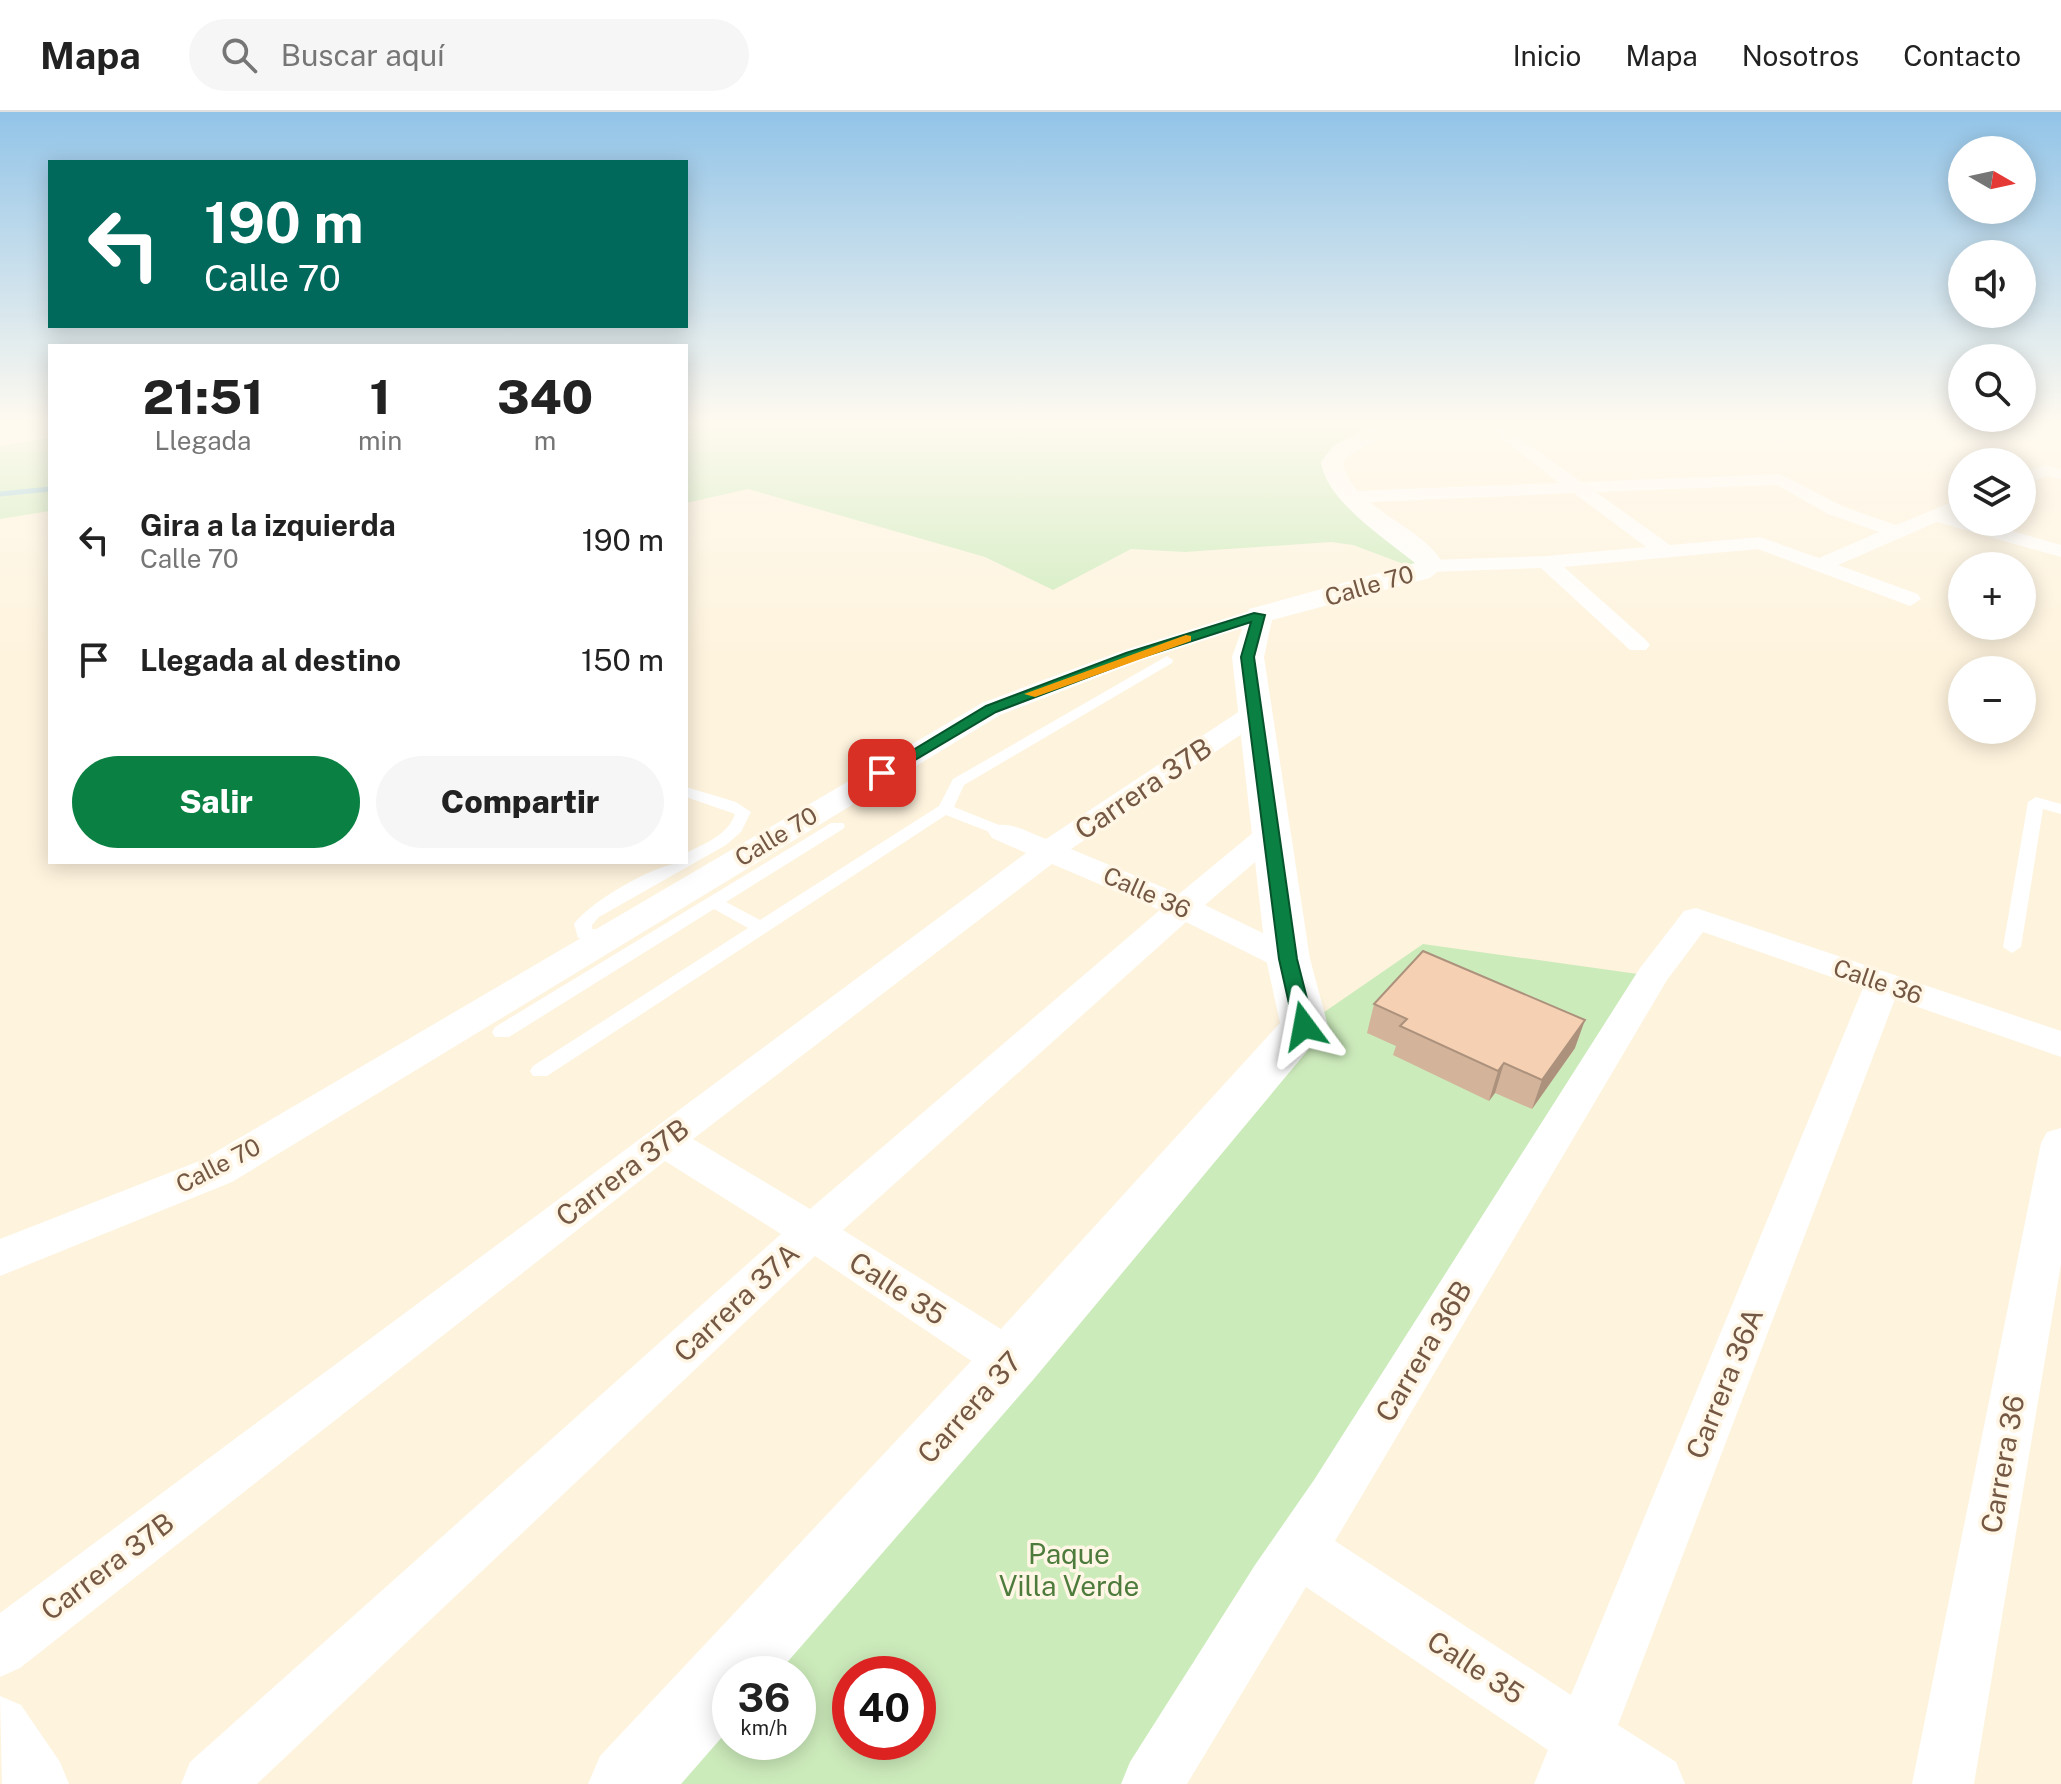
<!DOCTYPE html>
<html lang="es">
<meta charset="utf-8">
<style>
body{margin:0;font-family:"Public Sans",sans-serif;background:#f6f6f6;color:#222;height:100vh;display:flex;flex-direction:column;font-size:30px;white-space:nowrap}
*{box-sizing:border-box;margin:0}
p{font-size:26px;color:#767676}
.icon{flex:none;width:44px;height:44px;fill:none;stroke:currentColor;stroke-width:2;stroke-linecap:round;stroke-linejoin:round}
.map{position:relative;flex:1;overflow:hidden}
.panel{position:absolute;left:48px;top:232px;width:640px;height:520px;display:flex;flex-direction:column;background:#fff;border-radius:0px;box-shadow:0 4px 20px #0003}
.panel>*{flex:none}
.banner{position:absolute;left:48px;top:48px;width:640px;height:168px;border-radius:0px;box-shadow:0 4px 20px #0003;background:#00695c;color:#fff;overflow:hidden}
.needle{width:52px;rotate:99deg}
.controls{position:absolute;left:1948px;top:24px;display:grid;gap:16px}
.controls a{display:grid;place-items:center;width:88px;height:88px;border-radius:50%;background:#fff;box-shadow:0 4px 20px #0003;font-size:40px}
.speed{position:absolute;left:712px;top:1544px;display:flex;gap:16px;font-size:40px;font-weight:700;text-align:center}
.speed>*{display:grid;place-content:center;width:104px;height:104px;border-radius:50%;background:#fff;box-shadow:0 4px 20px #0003;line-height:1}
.speed small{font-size:20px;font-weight:400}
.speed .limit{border:12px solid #d22;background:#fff;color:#111}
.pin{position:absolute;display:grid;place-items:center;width:68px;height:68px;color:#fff;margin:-34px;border-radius:16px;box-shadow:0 4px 12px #0006}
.me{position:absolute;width:88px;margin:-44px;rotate:347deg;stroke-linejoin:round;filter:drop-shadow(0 0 6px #0008)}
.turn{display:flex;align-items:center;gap:28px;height:168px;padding:0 24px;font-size:36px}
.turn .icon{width:104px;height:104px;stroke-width:2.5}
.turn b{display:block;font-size:56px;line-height:68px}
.eta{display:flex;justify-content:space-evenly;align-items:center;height:136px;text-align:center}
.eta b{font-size:48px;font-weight:800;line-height:56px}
.primary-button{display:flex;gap:16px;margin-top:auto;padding:16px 24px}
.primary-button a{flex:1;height:92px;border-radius:48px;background:#0b8043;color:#fff;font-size:32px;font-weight:800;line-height:92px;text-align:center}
.primary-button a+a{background:#f6f6f6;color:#222}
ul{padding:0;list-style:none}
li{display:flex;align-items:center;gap:24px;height:120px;padding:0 24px}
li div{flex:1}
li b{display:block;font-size:30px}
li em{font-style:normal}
header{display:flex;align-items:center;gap:48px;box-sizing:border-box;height:112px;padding:0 40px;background:#fff;border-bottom:2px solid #e0e0e0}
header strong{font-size:38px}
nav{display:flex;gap:44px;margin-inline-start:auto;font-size:28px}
.search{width:560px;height:72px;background:#f6f6f6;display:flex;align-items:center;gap:20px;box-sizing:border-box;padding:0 28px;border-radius:44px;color:#767676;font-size:30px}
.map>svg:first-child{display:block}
.green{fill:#ccebbb;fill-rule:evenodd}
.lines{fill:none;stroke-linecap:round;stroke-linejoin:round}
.stream{stroke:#97ccda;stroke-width:5}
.lane{fill:#fff;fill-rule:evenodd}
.street{fill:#fff;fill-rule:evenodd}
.secondary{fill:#fff;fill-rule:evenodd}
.wall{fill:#d3b39a}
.shaded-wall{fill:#ac927d}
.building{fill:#f5d0b3;stroke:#ac927d;stroke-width:2}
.route{fill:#0b8043;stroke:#07532c;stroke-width:2}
.slow{fill:#f59e0b}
.labels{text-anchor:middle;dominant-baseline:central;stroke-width:7;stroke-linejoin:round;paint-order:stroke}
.street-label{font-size:24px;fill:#745844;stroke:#fff6e5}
.near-street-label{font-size:28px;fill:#745844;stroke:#fff6e5}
.near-park-label{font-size:28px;fill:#4c7b3c;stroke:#fff6e5}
</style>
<header>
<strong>Mapa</strong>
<div class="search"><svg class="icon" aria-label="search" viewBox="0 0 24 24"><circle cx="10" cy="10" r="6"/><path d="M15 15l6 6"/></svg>Buscar aquí</div>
<nav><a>Inicio</a><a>Mapa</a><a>Nosotros</a><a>Contacto</a></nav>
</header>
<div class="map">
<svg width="2061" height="1672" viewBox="0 0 2061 1672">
<rect width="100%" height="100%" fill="#fef3dd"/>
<g class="green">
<polygon points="686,311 1396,311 1337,340 1332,350 1397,422 1427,447 1417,457 1353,433 1331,430 1185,440 1131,437 1053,478 985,445 748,377 686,391"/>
<polygon points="50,326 50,399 0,407 0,334"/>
<path d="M 1423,832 L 1652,864 L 1152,1672 L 628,1672 L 1304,914 ZM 730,1562 L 798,1562 L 798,1630 L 730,1630 ZM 850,1562 L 918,1562 L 918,1630 L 850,1630 Z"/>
</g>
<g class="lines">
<polyline class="stream" points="0,382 50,377"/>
<g class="lane">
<polygon points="1167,544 1173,548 1172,551 964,673 954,695 1009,717 1011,720 1009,723 997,723 946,703 547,964 533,964 530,959 533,954 748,816 714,797 509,925 495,925 492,920 495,915 831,711 843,711 845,714 843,717 726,790 760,808 939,694 953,667"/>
<path d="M 686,675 L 736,690 L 751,700 L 741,720 L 726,733 L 599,805 L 592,813 L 592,817 L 617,818 L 620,822 L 617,826 L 578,826 L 574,812 C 591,789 658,750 686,750 L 686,741 C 704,732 728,723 735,702 L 686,685 Z"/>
<polygon points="2036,685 2061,692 2061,702 2043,697 2021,835 2012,841 2003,835 2028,690"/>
</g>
<g class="street">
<path d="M 1498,311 L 1582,370 L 1780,362 L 1842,394 L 1896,413 L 1962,386 L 1962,399 L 1954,402 L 1962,405 L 1962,410 L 1981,410 L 2061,433 L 2061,445 L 1937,410 L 1838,453 L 1918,482 L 1921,487 L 1910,494 L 1758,437 L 1564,455 L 1646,528 L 1650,533 L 1646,538 L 1630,538 L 1541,456 L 1430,460 L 1419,454 L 1430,448 L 1546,444 L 1646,435 L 1574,381 L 1352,391 L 1343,385 L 1352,379 L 1559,371 L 1486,315 L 1488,312 ZM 1777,373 L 1828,402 L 1879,420 L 1819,446 L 1760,425 L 1670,433 L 1596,380 Z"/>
<polygon points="2045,353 2061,357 2061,367 2047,364 2022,373 2022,361"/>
<polygon points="1259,496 1267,498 1270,503 1267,508 1140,549 1000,603 232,1070 0,1164 0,1127 202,1048 982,591 1122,539"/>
<path d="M 1255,593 L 1264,595 L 1268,601 L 1264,607 L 1071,737 L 1179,782 L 1260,715 L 1271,712 L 1282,715 L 1286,721 L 1282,727 L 1205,793 L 1300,839 L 1305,847 L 1300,855 L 1288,858 L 1276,855 L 1186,810 L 843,1118 L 1028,1234 L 1035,1249 L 1028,1264 L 1011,1270 L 994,1264 L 815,1144 L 257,1672 L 181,1672 L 190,1650 L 781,1122 L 665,1049 L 20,1556 L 0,1565 L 0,1501 L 1026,741 L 992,726 L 988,720 L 992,714 C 1011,709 1028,720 1046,727 L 1246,595 ZM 1052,752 L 1160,798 L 810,1097 L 693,1027 Z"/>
<path d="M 1696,796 L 2061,919 L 2061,945 L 1895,887 L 1618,1613 L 1676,1650 L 1685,1672 L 1534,1672 L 1548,1638 L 1306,1475 L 1187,1672 L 1121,1672 L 1130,1650 L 1255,1453 L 1314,1368 L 1640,856 L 1684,799 ZM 1703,820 L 1863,876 L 1571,1583 L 1335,1429 L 1667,868 Z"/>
<polygon points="2061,1016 2061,1152 1974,1672 1912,1672 2041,1031 2047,1020"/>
<polygon points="0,1584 21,1593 60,1650 69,1672 2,1672"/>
</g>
<path class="secondary" d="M 1378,311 L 1407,311 L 1350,343 L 1343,350 C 1352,398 1426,414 1444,454 L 1430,466 L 1272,508 L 1264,545 L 1310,847 L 1328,914 L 1033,1268 L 777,1562 L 730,1562 L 730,1616 L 681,1672 L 588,1672 L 600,1644 L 989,1230 L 1280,911 L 1266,847 L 1232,545 L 1249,497 L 1415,451 C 1386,427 1326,389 1321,350 L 1334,333 Z"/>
</g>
<polygon class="wall" points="1374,892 1575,936 1532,997 1495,981 1489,989 1393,943 1396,934 1367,921"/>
<g class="shaded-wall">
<polygon points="1585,908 1575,936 1532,997 1542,968"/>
<polygon points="1504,951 1495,981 1489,989 1498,959"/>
</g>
<polygon class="building" points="1423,839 1585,908 1542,968 1504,951 1498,959 1400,914 1407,907 1374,892"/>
<linearGradient id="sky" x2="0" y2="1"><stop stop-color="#92c4e8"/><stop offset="0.57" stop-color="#fffaf0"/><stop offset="1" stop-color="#fffaf0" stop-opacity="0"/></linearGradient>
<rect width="2061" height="545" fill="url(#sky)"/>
<polygon class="route" points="1254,501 1265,503 1254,545 1297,847 1314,914 1304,920 1294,914 1279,847 1241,545 1251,510 1136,547 996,600 888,664 877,664 875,661 986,594 1126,541"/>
<polygon class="slow" points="1186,523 1191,524 1191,529 1035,585 1024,582"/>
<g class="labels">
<g class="street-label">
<text transform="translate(1369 473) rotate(-16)">Calle 70</text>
<text transform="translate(776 724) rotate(-31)">Calle 70</text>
<text transform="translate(1147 780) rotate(24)">Calle 36</text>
<text transform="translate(1878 869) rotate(19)">Calle 36</text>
<text transform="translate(218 1053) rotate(-27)">Calle 70</text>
</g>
<g class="near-street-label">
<text transform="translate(1143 676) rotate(-34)">Carrera 37B</text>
<text transform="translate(622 1060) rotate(-37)">Carrera 37B</text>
<text transform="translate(898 1176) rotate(33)">Calle 35</text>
<text transform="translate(736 1190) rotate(-43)">Carrera 37A</text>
<text transform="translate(1423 1239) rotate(-59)">Carrera 36B</text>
<text transform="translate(1724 1271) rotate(-68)">Carrera 36A</text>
<text transform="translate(969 1295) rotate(-48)">Carrera 37</text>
<text transform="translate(2002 1352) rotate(-80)">Carrera 36</text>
<text transform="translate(107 1454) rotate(-37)">Carrera 37B</text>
<text transform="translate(1476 1555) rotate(33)">Calle 35</text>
</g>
<g class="near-park-label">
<text x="1069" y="1441">Paque<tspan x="1069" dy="32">Villa Verde</tspan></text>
</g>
</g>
</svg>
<div class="controls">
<a><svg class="needle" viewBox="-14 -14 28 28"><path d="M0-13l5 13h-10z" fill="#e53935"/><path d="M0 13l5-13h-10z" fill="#767676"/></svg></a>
<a><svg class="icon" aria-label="sound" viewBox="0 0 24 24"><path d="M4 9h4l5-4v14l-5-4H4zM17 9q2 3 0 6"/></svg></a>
<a><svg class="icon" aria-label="search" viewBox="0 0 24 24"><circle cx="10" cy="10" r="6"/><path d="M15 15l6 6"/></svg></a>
<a><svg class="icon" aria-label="layers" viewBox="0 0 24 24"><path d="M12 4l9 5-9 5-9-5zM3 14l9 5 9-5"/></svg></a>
<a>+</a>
<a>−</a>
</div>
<div class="speed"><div>36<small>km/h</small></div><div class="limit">40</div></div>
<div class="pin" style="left:882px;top:661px;background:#d93025"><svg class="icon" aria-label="arrive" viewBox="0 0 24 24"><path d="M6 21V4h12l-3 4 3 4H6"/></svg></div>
<svg class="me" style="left:1304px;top:914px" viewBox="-20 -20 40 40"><path d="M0-17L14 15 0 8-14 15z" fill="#0b8043" stroke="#fff" stroke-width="4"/></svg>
<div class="banner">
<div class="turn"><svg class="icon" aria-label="left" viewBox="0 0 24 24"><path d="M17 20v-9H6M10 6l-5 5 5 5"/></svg><div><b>190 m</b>Calle 70</div></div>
</div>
<section class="panel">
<div class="eta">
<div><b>21:51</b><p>Llegada</p></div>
<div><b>1</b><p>min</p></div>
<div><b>340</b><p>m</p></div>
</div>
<ul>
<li><svg class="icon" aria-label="left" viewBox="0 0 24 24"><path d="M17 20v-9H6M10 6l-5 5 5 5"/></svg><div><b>Gira a la izquierda</b><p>Calle 70</p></div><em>190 m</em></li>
<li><svg class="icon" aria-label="arrive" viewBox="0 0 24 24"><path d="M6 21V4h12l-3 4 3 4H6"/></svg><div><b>Llegada al destino</b></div><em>150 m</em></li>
</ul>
<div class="primary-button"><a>Salir</a><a>Compartir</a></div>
</section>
</div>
